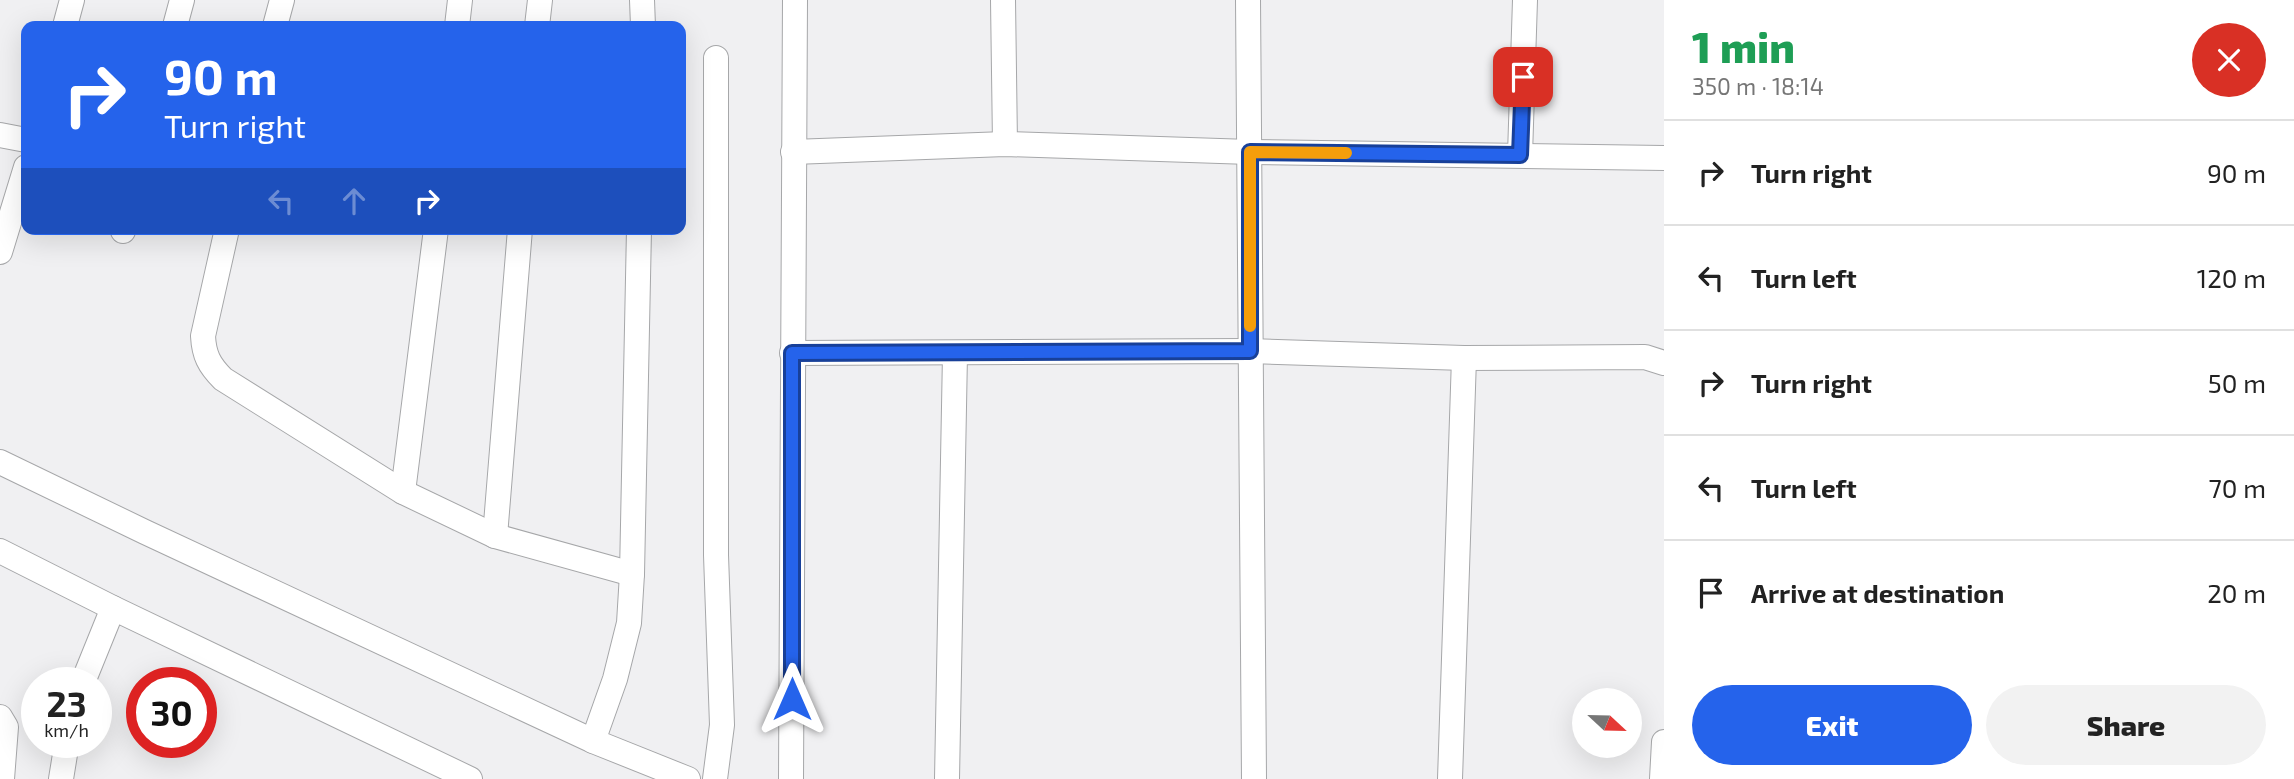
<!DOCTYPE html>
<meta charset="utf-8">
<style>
body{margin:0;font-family:"Exo 2",sans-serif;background:#f2f2f2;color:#222;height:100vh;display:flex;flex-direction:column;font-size:26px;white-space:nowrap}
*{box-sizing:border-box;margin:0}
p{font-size:23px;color:#767676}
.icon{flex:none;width:38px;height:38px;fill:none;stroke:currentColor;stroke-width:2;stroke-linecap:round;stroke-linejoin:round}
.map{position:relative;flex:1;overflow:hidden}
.sheet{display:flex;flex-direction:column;background:#fff;width:630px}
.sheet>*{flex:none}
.banner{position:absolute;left:21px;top:21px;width:665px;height:214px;border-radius:14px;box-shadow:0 7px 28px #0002;background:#2563eb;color:#fff;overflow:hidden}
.needle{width:46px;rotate:112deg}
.buttons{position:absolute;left:1572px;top:688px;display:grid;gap:14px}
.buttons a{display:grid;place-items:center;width:70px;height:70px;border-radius:50%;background:#fff;box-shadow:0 7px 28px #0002;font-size:35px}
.speed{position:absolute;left:21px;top:667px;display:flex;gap:14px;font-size:35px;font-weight:700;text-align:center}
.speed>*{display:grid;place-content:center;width:91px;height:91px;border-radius:50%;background:#fff;box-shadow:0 7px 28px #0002;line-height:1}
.speed small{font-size:18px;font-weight:400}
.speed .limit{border:10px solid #d22;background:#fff;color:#111}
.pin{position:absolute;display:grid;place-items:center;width:60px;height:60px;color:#fff;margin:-30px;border-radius:14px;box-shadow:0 4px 10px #0006}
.me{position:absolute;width:77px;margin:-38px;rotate:0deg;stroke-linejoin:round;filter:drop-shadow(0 0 5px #0008)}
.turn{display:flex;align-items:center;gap:24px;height:147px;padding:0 28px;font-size:32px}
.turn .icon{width:91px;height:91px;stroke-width:2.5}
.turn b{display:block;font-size:49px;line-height:60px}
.lanes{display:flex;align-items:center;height:66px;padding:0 28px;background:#0003;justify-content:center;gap:35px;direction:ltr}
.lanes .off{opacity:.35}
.round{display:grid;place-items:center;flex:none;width:74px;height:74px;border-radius:37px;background:#f2f2f2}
.summary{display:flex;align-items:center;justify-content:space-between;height:119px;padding:0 28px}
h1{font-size:42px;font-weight:800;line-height:52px;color:#1e9e55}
.primary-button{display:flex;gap:14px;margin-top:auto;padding:14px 28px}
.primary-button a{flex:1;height:80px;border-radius:42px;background:#2563eb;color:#fff;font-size:28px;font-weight:800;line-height:80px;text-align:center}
.primary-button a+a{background:#f2f2f2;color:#222}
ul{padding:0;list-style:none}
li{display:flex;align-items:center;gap:21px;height:105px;padding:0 28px;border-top:2px solid #e0e0e0}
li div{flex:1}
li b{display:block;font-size:26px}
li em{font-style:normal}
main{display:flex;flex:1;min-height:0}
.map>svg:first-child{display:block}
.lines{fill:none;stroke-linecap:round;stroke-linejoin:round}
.minor-casing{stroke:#a6a7a9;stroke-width:26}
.minor{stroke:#fff;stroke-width:24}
.route-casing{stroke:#184099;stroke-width:18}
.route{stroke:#2563eb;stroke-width:12}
.slow{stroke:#f59e0b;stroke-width:12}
</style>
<main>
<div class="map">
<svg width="1664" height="779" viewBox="0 0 1664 779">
<rect width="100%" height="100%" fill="#f0f0f2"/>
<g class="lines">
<defs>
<g id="minor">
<polyline points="642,0 643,26"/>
<polyline points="1003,0 1005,144"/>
<polyline points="1248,0 1254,779"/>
<polyline points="65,26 72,0"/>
<polyline points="175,26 182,0"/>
<polyline points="275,26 282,0"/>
<polyline points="457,26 460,0"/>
<polyline points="537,26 540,0"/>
<polyline points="0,135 26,140"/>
<polyline points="793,152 1005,144 1250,152 1664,158"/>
<polyline points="1520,155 1525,0"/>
<path d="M 227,229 L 203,336 C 204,355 209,365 223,379 L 403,492 L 495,536 L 632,574"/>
<polyline points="123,231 123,229"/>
<polyline points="0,252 26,167"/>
<polyline points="792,353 1249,351 1464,358 1645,357 1664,363"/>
<polyline points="0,462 145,532 593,741 688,779"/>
<polyline points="403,492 436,229"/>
<polyline points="495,536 520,229"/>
<polyline points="0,551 113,608 470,779"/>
<polyline points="83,682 113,608"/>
<polyline points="0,717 6,727 2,779"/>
<polyline points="593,741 615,679 629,623 632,574 639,229"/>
<polyline points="61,779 67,742"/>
<polyline points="715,779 722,725 716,555 716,58"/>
<polyline points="791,779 795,0"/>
<polyline points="947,779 955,354"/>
<polyline points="1450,779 1464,358"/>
<polyline points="1662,779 1664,742"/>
</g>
</defs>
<use href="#minor" class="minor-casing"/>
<use href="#minor" class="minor"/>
</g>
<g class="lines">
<defs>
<polyline id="route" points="792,699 792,353 1250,351 1250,152 1520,155 1523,77"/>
</defs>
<use href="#route" class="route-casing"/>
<use href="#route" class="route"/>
<polyline class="slow" points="1250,326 1250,152 1346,153"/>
</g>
</svg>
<div class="buttons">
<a><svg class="needle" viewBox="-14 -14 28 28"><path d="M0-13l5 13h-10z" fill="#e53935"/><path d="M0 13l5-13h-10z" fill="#767676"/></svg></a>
</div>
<div class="speed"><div>23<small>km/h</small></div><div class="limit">30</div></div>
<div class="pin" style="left:1523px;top:77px;background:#d93025"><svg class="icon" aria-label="arrive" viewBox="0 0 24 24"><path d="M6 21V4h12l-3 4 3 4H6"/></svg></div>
<svg class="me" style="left:792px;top:699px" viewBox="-20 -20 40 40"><path d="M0-17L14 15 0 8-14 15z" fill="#2563eb" stroke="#fff" stroke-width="4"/></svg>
<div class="banner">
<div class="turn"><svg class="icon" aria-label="right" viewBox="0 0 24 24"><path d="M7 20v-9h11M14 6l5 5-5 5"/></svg><div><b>90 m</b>Turn right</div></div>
<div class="lanes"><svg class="icon off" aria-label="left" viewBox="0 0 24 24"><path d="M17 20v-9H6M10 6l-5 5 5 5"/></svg><svg class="icon off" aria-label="ahead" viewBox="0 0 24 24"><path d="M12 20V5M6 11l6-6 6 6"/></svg><svg class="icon" aria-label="right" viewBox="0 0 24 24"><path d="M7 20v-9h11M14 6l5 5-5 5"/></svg></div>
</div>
</div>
<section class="sheet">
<div class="summary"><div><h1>1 min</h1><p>350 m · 18:14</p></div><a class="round" style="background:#d93025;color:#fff"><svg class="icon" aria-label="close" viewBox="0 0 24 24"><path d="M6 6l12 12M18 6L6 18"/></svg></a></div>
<ul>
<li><svg class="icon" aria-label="right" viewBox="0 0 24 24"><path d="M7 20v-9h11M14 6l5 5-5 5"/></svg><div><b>Turn right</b></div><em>90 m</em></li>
<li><svg class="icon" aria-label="left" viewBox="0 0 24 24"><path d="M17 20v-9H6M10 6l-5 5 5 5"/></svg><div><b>Turn left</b></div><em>120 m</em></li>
<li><svg class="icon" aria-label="right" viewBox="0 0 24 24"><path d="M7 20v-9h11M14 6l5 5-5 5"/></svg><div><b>Turn right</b></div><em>50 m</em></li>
<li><svg class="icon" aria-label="left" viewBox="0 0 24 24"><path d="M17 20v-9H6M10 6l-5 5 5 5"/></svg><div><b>Turn left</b></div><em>70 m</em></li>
<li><svg class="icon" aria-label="arrive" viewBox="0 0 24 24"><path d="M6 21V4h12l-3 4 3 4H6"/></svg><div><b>Arrive at destination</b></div><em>20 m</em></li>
</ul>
<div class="primary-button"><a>Exit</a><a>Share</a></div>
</section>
</main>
